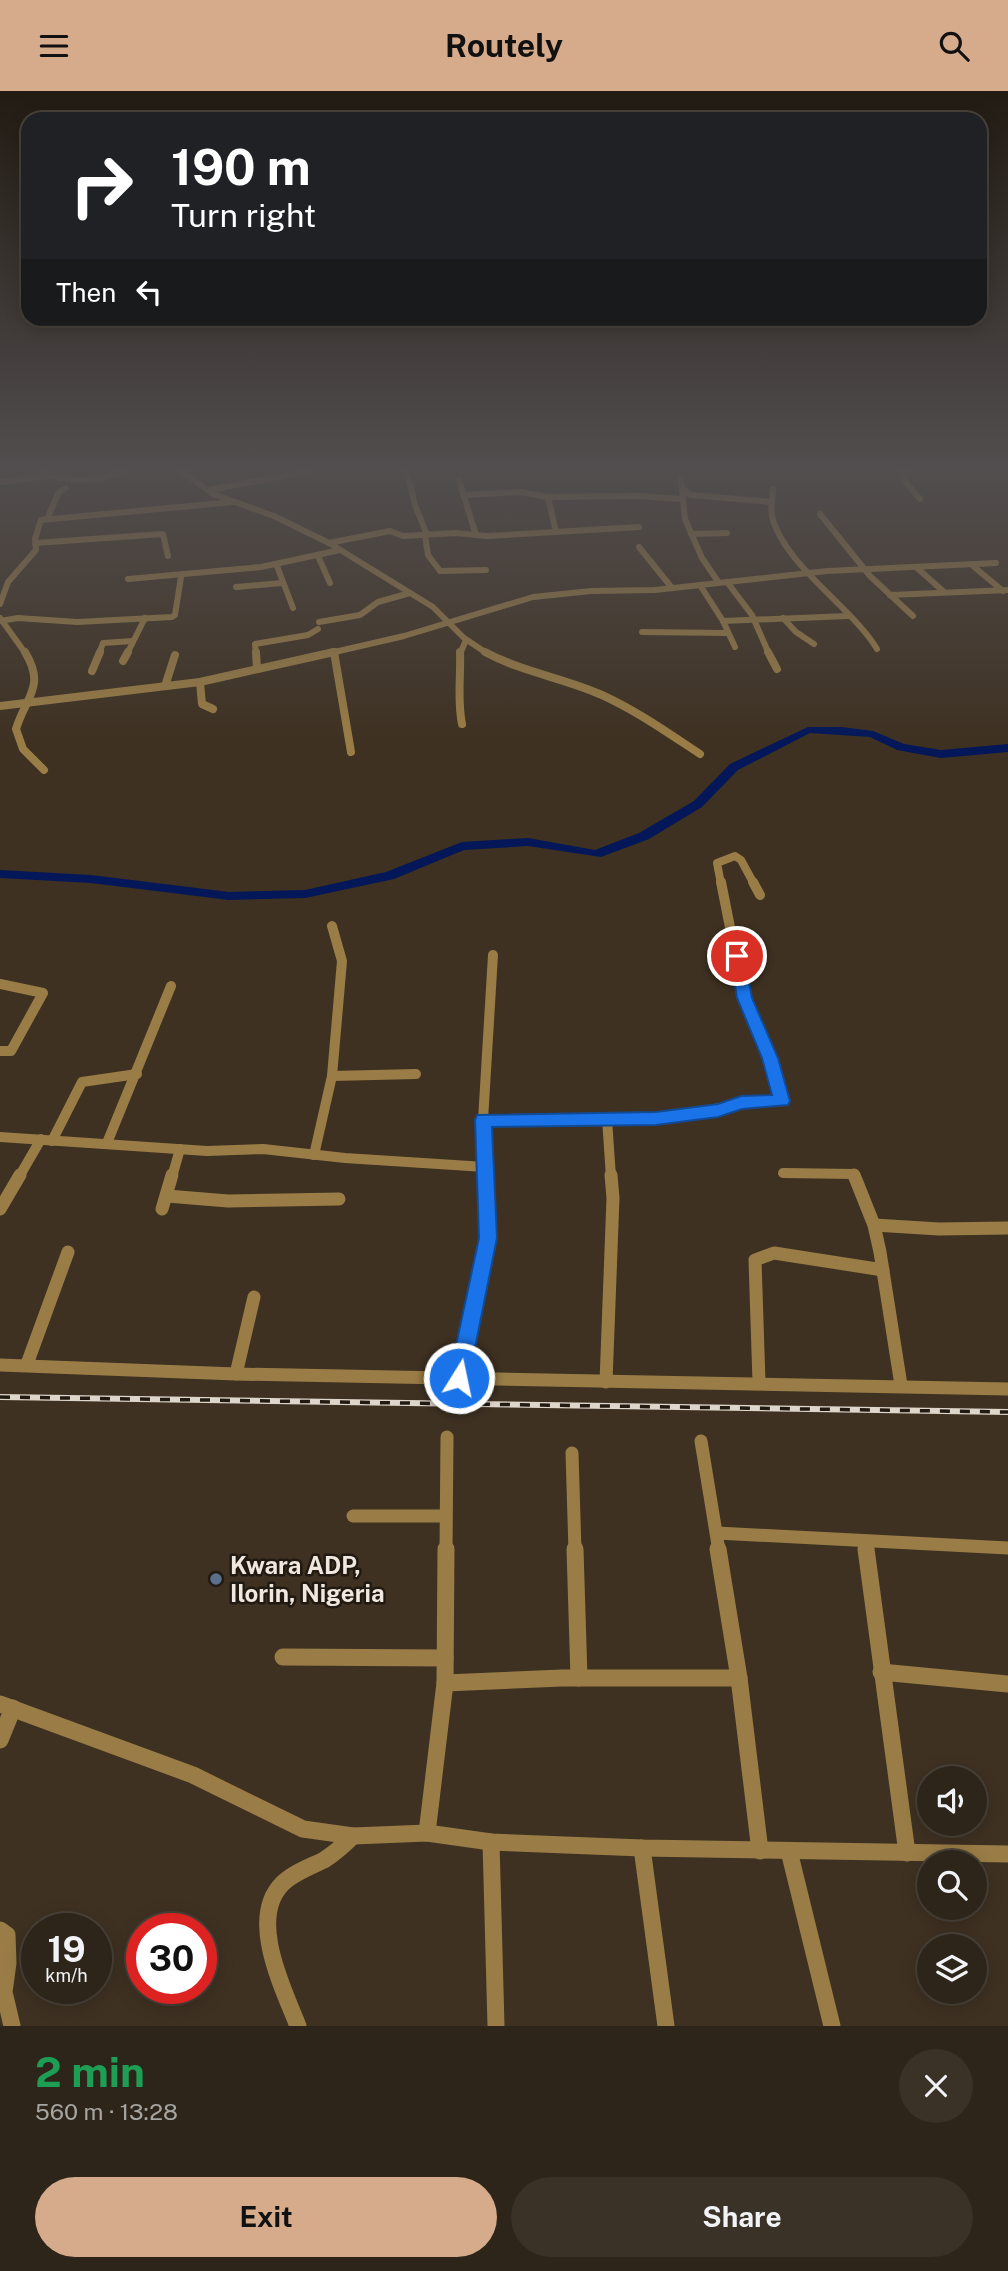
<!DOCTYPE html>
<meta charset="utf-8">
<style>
body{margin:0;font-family:"Public Sans",sans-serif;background:#3a3127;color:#f1f3f6;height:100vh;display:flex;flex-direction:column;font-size:26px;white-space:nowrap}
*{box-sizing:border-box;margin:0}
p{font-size:23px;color:#a7a5a2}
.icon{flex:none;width:38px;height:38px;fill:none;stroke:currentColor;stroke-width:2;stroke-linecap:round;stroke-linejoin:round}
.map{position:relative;height:1935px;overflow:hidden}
.sheet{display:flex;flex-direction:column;background:#2e251a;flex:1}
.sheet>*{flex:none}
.hud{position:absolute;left:21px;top:21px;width:966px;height:214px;border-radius:21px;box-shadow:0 4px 18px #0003,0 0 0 2px #494239;background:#202124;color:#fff;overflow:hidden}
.controls{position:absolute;left:917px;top:1675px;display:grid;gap:14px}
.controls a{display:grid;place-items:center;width:70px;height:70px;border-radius:50%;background:#2e251a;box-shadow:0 4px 18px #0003,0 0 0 2px #494239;font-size:35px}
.speed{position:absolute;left:21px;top:1822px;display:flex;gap:14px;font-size:35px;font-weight:700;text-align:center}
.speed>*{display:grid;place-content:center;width:91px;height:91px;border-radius:50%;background:#2e251a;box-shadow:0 4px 18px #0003,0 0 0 2px #494239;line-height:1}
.speed small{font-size:18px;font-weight:400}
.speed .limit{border:10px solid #d22;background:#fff;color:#111}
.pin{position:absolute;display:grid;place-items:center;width:60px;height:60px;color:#fff;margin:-30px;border:4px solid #fff;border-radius:50%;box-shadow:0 2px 7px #0007}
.me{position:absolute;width:77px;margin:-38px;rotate:10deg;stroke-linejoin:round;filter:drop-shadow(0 0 5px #0008)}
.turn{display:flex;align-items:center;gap:24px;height:147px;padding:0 35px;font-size:32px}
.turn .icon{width:91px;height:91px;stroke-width:2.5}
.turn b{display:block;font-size:49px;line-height:60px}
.then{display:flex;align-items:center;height:66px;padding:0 35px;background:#0003;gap:14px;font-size:26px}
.round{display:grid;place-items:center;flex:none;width:74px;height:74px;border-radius:37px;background:#3a3127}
.overview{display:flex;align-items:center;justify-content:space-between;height:119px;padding:0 35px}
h1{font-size:42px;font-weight:700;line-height:52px;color:#1e9e55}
.cta{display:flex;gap:14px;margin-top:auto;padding:14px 35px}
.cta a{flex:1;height:80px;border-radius:42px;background:#d6ab8b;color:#111;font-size:28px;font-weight:700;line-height:80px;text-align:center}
.cta a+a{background:#3a3127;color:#f1f3f6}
header{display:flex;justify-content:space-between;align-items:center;height:91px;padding:0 35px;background:#d6ab8b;color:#111;font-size:32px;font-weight:700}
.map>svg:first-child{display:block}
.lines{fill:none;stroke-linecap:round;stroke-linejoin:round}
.river{fill:#031759;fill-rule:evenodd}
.minor-far4{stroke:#9a7d46;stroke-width:6}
.minor-far3{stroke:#9a7d46;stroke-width:8}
.minor-far2{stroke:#9a7d46;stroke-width:10}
.minor-far1{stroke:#9a7d46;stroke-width:13}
.minor{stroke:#9a7d46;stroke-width:17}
.rail-casing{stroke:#ded5cb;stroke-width:6}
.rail{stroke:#201a13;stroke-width:3.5;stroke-dasharray:10;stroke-linecap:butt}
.route{fill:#1a73e8;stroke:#114b97;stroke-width:2}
.service-dot{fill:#5c6f8a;stroke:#201a13;stroke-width:2.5}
.labels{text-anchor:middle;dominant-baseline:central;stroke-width:5;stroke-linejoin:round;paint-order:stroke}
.near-poi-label{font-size:24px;font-weight:bold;fill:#f0e7de;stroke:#201a13;text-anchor:start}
</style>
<header><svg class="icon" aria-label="menu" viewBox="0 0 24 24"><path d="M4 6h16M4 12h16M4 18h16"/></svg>Routely<svg class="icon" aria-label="search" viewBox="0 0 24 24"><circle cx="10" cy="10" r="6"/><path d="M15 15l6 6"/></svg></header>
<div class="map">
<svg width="1008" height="1935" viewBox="0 0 1008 1935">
<rect width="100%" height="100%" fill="#3e3122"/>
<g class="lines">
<polygon class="river" points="808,636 842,636 873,640 904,653 941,659 1008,653 1008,661 941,667 897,659 870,646 810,642 738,679 702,716 649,748 601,766 528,755 464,759 394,788 305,807 229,809 91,792 0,787 0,779 91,784 229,801 305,799 386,781 462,751 528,747 595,759 639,742 694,710 730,673"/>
<g class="minor-far4">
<path d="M 42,381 C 69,393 95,390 122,381"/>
<polyline points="183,381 213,403 274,425 329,452 433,516 464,547 488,563"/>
<polyline points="407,381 415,414 427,444"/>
<polyline points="904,381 906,392 920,408"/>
<polyline points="459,389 476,444"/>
<polyline points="681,389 685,428 702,467 719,492"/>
<polyline points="0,391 49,385"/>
<polyline points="682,397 690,404 772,411"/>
<path d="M 773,398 C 773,406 770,417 772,425 C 783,473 853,517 877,558"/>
<polyline points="208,399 305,381"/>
<polyline points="463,404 520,401 548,406 638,405 681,408"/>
<polyline points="548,406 556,441"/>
<polyline points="820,423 870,485 913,525"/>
<polyline points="47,428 59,401 66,397"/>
<polyline points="691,443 727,442"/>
<polyline points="425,444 428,464 440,480 486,479"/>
<polyline points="35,452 163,443 168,465"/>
<polyline points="329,452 390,440 403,445 456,442 487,445 639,436"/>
<polyline points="639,456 672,497"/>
<polyline points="318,465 330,492"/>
<polyline points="277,475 293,517"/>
<polyline points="973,475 1003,500"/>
<polyline points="917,477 943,500"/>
<polyline points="128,488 261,476 340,459"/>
<polyline points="727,491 752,524 769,563"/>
<polyline points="700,494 723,530 735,556"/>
<polyline points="236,496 282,492"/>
<polyline points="890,504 1008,499"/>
<polyline points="0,513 8,491 36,459 35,448 41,429 233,411"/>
<polyline points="0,527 26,563"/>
<polyline points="783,527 796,541 814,553"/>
<polyline points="0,530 18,527 77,531 172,526 175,524 181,486"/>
<polyline points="723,530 848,525"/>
<polyline points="319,531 360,524 378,511 410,502"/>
<polyline points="642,541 727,542"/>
<polyline points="99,563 103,552 133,550"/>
<polyline points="127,563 145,527"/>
<polyline points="256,563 255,553 308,544 318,538"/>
<polyline points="326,563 404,545 533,506 591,500 655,499 827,480 996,472"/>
<polyline points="460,563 466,549"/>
</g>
<g class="minor-far3">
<path d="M 25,561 C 46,596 26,605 16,638 L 23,658 L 44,679"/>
<polyline points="256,561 257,578"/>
<polyline points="334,561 351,661"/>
<path d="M 460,561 C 461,585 457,609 462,633"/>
<path d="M 485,561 C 522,581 564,587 602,604 C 637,620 668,642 700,663"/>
<polyline points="768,561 777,578"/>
<polyline points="123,570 128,561"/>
<polyline points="92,580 100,561"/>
<polyline points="200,591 202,613 213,618"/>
<polyline points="165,595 175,564"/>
<polyline points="0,615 200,591 334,561"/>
<polyline points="721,793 717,772 735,765 741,769 754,793"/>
</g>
<g class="minor-far2">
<polyline points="753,791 760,804"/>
<polyline points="0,893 43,902 11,960 0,960"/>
<polyline points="332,985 416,983"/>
<polyline points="607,1028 611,1086"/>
<polyline points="483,1029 655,1028 750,1012 782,1010 770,967 744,907 721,791"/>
<polyline points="0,1046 207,1060 263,1058 345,1067 485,1076"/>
<polyline points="52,1050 82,991 137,983"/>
<polyline points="107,1052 171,895"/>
<polyline points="314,1064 332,985 342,870 332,835"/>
<polyline points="783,1082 854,1083 855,1086"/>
<polyline points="19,1086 41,1048"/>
<polyline points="172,1086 180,1058"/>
<polyline points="485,1086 483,1029 493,864"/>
</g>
<g class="minor-far1">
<polyline points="854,1084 874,1134 880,1161 901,1294"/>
<polyline points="167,1105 228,1110 339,1108"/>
<polyline points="0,1118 20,1084"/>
<polyline points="162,1118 172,1084"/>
<polyline points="874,1134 939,1138 1008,1137"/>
<polyline points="27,1273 68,1161"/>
<polyline points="0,1274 236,1283 1008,1298"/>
<polyline points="236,1283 254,1206"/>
<polyline points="459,1287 488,1147 485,1084"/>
<polyline points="606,1291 613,1107 611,1084"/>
<polyline points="759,1291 755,1169 774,1162 883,1179"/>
<polyline points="701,1350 719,1460"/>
<polyline points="572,1362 575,1460"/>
<polyline points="353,1425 445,1425"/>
<polyline points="717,1442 1008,1457"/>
<polyline points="865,1450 866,1460"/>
<polyline points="446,1460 447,1346"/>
</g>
<g class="minor">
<polyline points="575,1458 579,1587"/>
<polyline points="718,1458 739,1587 760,1760"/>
<polyline points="866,1458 907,1762"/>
<polyline points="283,1566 445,1567"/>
<polyline points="881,1581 1008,1593"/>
<polyline points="445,1592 562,1587 739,1587"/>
<polyline points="0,1613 193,1684 303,1738 353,1745 427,1742 491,1751 642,1757 1008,1763"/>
<polyline points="0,1649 13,1617"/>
<polyline points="427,1742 445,1592 446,1458"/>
<polyline points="491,1751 496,1935"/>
<polyline points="642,1757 666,1935"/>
<polyline points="789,1760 832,1935"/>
<polyline points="0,1839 7,1844 8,1872 4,1901 12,1935"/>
<path d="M 298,1935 C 283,1897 248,1828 282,1793 C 293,1782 310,1776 324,1769 C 335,1762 344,1754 353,1745"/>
</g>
<defs>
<polyline id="rail" points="0,1306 1008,1321"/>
</defs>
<use href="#rail" class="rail-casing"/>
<use href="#rail" class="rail"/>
</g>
<linearGradient id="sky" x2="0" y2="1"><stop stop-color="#221b13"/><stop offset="0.58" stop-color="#524e4f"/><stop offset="1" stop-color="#524e4f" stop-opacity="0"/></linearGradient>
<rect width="1008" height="652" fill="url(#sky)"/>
<polygon class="route" points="737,860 744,865 752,907 778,967 790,1010 788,1014 742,1018 718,1026 656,1034 492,1036 497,1147 469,1287 466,1294 459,1296 452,1294 449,1287 479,1147 475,1029 477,1024 656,1021 718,1013 741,1005 772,1004 762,967 737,907 730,865"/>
<circle class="service-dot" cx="216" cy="1488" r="7"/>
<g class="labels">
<g class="near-poi-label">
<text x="230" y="1474">Kwara ADP,<tspan x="230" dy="28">Ilorin, Nigeria</tspan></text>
</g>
</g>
</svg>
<div class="controls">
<a><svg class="icon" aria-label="sound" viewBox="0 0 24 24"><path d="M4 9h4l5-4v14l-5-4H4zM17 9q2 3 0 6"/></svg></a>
<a><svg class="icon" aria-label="search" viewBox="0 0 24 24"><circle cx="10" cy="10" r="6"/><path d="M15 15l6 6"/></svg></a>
<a><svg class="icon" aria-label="layers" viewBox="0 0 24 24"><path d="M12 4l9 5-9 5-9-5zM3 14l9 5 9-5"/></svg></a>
</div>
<div class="speed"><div>19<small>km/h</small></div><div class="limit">30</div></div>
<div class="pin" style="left:737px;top:865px;background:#d93025"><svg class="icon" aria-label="arrive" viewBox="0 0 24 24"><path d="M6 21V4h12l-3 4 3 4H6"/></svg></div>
<svg class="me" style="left:459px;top:1287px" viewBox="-20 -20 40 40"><circle r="17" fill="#1a73e8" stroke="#fff" stroke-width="3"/><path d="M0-11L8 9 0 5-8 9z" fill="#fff"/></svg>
<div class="hud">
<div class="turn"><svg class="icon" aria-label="right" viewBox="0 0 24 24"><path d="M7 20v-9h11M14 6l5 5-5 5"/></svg><div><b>190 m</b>Turn right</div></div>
<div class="then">Then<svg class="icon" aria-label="left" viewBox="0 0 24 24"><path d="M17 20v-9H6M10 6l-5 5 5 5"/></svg></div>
</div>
</div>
<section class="sheet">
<div class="overview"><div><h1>2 min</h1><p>560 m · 13:28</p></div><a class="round"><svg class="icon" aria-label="close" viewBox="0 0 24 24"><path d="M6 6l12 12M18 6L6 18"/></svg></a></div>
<div class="cta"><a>Exit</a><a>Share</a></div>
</section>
